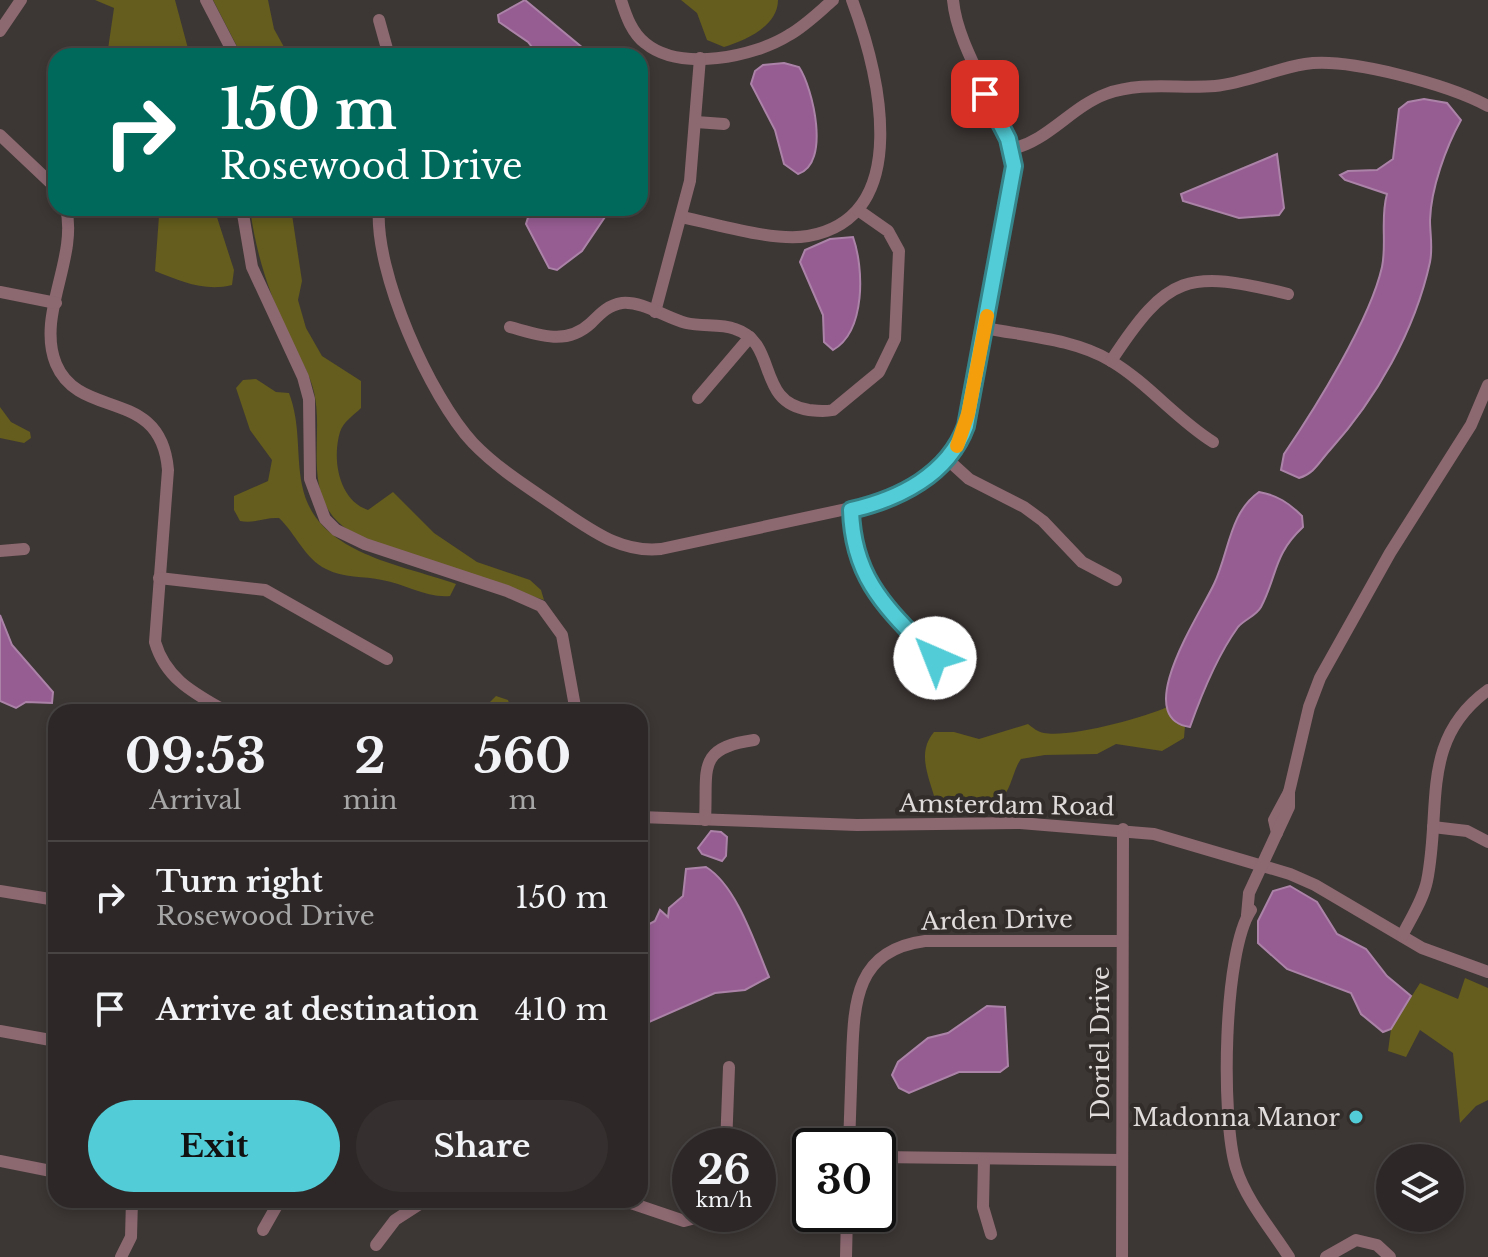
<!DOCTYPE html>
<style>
body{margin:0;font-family:"Libre Baskerville",serif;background:#35302f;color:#f1f3f6;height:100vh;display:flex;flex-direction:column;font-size:30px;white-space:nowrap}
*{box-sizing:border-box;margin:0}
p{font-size:26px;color:#a7a6a7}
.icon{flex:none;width:44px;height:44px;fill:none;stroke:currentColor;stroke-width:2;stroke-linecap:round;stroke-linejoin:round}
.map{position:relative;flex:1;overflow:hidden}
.side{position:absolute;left:48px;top:704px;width:600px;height:504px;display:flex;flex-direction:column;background:#2d2827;border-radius:24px;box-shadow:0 4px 12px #0003,0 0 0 2px #484444}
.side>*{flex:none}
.top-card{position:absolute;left:48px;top:48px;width:600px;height:168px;border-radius:24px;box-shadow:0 4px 12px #0003,0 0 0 2px #484444;background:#00695c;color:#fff;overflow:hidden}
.tools{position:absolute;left:1376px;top:1144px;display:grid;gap:16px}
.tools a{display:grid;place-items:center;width:88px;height:88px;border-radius:50%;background:#2d2827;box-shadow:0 4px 12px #0003,0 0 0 2px #484444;font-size:40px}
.speed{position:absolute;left:672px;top:1128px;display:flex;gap:16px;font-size:40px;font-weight:700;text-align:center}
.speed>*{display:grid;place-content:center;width:104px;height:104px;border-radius:50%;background:#2d2827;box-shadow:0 4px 12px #0003,0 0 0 2px #484444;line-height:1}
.speed small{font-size:20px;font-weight:400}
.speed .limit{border:4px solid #111;border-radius:12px;background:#fff;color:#111}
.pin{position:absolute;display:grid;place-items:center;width:68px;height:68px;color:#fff;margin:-34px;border-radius:16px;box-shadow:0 4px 12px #0006}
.me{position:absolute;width:88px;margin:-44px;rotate:316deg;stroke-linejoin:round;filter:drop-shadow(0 0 6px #0008)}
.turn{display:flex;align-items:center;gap:28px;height:168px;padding:0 40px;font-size:36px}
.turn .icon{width:104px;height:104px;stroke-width:2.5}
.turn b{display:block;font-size:56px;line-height:68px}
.eta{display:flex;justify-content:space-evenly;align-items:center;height:136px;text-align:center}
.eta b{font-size:48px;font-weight:700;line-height:56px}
.primary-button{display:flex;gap:16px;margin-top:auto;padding:16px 40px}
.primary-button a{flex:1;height:92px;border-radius:48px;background:#52ccd6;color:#111;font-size:32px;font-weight:700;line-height:92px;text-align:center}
.primary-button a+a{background:#35302f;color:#f1f3f6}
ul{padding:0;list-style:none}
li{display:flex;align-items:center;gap:24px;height:112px;padding:0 40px;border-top:2px solid #484444}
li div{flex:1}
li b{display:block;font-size:30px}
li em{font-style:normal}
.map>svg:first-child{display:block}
.green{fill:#645d1d}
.water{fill:#965d92;stroke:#ac83a8;stroke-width:2}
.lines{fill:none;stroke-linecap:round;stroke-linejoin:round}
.minor{stroke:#8c6871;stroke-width:12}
.route-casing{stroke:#35858b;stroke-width:20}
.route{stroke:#52ccd6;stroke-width:14}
.slow{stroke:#f59e0b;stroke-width:14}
.poi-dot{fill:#52ccd6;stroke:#322c2a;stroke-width:3}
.labels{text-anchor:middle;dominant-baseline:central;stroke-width:8;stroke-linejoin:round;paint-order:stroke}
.street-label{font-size:24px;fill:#e0dcdb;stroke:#322c2a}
.poi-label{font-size:24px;fill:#e0dcdb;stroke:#322c2a;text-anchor:end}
</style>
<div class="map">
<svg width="1488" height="1257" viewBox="0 0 1488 1257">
<rect width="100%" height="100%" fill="#3c3634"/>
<g class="green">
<polygon points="95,0 175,0 190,56 107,56 114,8"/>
<polygon points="213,0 268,0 274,29 289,56 242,56"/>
<path d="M 681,0 L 778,0 C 778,26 746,40 724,47 L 707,40 L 697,13 Z"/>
<path d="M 152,208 L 214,208 L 234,270 L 232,285 C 205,292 180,281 155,271 L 159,216 Z"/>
<path d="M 250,208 L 291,208 L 302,281 L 298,300 L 306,328 L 322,356 L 361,381 L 361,408 C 354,415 343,422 340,432 C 332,458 338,500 368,510 L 393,492 L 434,533 L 477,562 L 530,580 L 541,590 L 544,600 L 373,543 C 356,535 340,528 329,511 C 307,476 323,431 314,392 C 310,373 297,354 289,336 C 269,293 256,255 250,208 Z"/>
<path d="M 256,379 L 276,392 L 289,393 C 301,425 296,454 302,485 C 315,554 401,564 456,584 L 450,596 C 426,598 405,584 382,580 C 364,576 343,578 326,569 C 305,559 296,534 279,518 C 265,517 254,524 240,521 L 234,510 L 234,496 L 268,481 L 272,460 L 250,430 L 236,388 L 243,380 Z"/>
<polygon points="0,407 11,422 30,432 31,438 24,443 0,438"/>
<polygon points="496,696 508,700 512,712 480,712"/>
<path d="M 1167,707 L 1169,713 L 1185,726 L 1184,738 L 1162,751 L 1116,744 L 1097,754 L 1045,755 L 1021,759 C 1013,770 1012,786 1004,795 C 990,813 952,806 935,799 C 928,775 917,752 934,732 L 954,732 L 979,739 L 1028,724 C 1033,728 1038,732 1044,733 C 1068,738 1144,718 1167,707 Z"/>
<polygon points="1465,978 1488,988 1488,1100 1476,1106 1460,1123 1453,1053 1420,1030 1406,1057 1388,1051 1391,1029 1420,983 1458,999"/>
</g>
<g class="water">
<polygon points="525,0 589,53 593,56 539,56 528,42 499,22 498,15"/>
<path d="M 784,63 L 799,67 C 813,88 831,164 798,174 L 784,164 L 775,130 L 751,84 L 755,71 L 763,65 Z"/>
<path d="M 1424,99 L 1447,103 L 1461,120 C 1446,147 1431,188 1430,220 C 1430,234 1433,247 1430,262 C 1415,331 1376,399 1330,450 C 1319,462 1315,473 1299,478 L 1281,470 L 1284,454 C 1316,407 1370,320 1382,267 C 1387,243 1380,218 1387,194 L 1345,180 L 1340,175 L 1348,171 L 1377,170 L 1393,159 L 1399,109 L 1408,102 Z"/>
<polygon points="1277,154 1284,208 1279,215 1239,218 1183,201 1181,194"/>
<polygon points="531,208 611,208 582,251 557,270 549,268 526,224"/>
<path d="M 853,237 C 864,268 866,331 833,350 L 824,342 L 823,315 L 800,262 L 805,250 L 830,239 Z"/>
<path d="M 1259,492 C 1277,495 1289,503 1302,516 L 1303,527 C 1273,555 1278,574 1261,607 C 1256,616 1245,619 1238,627 C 1217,656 1202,693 1190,727 C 1129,718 1202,611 1214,584 C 1229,553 1229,513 1259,492 Z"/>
<polygon points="0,615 12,645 53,692 52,703 26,702 16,708 0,701"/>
<polygon points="711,831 721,832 727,837 726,856 722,861 702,854 698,848"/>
<path d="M 706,867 C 737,886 755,944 769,977 L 745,990 L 715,993 L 640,1026 L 640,929 L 655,921 L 660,910 L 668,917 L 669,908 L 683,896 L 686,869 Z"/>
<polygon points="1290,886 1317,902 1337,934 1366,949 1387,976 1411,996 1391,1029 1383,1032 1361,1014 1351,993 1287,969 1258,943 1258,921 1273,891"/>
<polygon points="987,1006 1005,1007 1008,1066 1000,1072 959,1072 909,1093 899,1088 892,1075 898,1062 928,1038 948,1033"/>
</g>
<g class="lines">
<g class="minor">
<polyline points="206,0 235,56"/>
<path d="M 621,0 C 626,16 632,33 645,43 C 680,72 754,57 789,35 C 805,26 819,12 833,0"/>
<polyline points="379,20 389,56"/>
<polyline points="0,31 21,0"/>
<polyline points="696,122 724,124"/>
<polyline points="0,135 56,188"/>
<path d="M 1011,149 C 1047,142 1071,107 1106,94 C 1142,81 1178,89 1215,86 C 1246,83 1274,69 1305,64 C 1348,57 1449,85 1488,106"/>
<path d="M 66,208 C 78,259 36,315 56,364 C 80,421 161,386 168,470 L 155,642 C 166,680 196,694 227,712"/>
<polyline points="242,208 252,267 303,377 309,399 310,479 325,519 336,530 365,544 507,591 541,606 562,635 576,712"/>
<path d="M 379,208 C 374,272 430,397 473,443 C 499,470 531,489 561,510 C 593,531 621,553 661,549 L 888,500 L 941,466 L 961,438 L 1013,175 C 1016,125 958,57 953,0"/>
<path d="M 681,217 C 717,224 773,242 808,236 C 916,217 878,70 852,0"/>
<polyline points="0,292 56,303"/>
<polyline points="655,312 690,181 700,58"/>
<path d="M 510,327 C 540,335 566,346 591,323 C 600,314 608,305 622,303 C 643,301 666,318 686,323 C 702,327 720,323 735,329 C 779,343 755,402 809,410 C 818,411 824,412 833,410 L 879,372 L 895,339 L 899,251 L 888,231 L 858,210"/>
<path d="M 985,328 C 1025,336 1075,339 1111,361 C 1148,383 1176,419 1213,442"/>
<path d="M 1111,361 C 1168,274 1187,269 1288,294"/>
<polyline points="698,398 750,337"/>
<polyline points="947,459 969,479 1024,507 1043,521 1082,562 1116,580"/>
<path d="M 851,510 C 852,581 889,610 935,658"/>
<polyline points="0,551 24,549"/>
<polyline points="159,578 265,590 387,659"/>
<polyline points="640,817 857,825 1020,823 1154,834 1290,874 1315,885 1422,948 1488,972"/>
<path d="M 705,820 C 708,770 695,748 754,740"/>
<polyline points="1433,827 1467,831 1488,842"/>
<polyline points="1277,833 1274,820 1289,792"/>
<polyline points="0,891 56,900"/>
<path d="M 1251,910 C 1223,952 1221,1119 1236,1168 C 1246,1200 1271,1229 1289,1257"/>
<polyline points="1247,915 1249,893 1289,807 1289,792 1309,707 1320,678 1390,553 1471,425 1488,385"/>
<path d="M 1402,936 C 1411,918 1423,900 1427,881 C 1442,807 1419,740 1488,690"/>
<polyline points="0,1031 56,1041"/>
<polyline points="726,1146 729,1067"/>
<path d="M 849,1146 C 850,1117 851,1087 852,1058 C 854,1001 856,950 925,941 L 1122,941"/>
<polyline points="878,1157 1122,1160"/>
<polyline points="984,1160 983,1207 991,1234"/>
<polyline points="0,1161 56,1172"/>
<polyline points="622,1200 684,1221 710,1214"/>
<polyline points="263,1230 280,1200"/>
<polyline points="376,1245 395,1220 426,1200"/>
<polyline points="121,1257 131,1237 132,1200"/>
<polyline points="846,1257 847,1214"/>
<polyline points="1122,1257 1123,829"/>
<polyline points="1326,1257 1356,1240 1377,1245 1390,1257"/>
</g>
</g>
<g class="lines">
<defs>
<path id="route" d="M 935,658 C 889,610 853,581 851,510 C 899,499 948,475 966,426 L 1014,166 L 1008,139 L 985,94"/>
</defs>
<use href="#route" class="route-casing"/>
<use href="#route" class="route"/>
<polyline class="slow" points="957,446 968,414 987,316"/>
</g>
<circle class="poi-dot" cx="1356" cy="1117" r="8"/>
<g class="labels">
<g class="street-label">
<text transform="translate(1007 805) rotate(1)">Amsterdam Road</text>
<text transform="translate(997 920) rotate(-1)">Arden Drive</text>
<text transform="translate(1100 1043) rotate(-90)">Doriel Drive</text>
</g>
<g class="poi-label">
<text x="1340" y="1117">Madonna Manor</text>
</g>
</g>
</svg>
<div class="tools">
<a><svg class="icon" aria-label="layers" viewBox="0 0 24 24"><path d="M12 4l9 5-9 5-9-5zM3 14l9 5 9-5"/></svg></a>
</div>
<div class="speed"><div>26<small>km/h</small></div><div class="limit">30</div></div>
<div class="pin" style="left:985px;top:94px;background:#d93025"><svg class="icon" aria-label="arrive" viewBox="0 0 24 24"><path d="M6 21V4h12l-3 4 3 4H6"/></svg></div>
<svg class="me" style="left:935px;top:658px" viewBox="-20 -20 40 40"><circle r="19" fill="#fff"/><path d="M0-13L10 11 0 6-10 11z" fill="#52ccd6"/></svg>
<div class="top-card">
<div class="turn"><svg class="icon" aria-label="right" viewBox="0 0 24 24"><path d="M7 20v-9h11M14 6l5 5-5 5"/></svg><div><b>150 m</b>Rosewood Drive</div></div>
</div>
<section class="side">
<div class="eta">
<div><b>09:53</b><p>Arrival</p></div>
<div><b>2</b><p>min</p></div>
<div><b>560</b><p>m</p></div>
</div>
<ul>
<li><svg class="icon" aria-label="right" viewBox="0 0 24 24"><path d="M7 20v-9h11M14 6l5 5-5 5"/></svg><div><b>Turn right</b><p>Rosewood Drive</p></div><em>150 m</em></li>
<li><svg class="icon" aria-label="arrive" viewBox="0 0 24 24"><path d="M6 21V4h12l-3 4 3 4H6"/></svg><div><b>Arrive at destination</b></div><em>410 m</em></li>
</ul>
<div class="primary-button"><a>Exit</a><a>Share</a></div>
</section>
</div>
